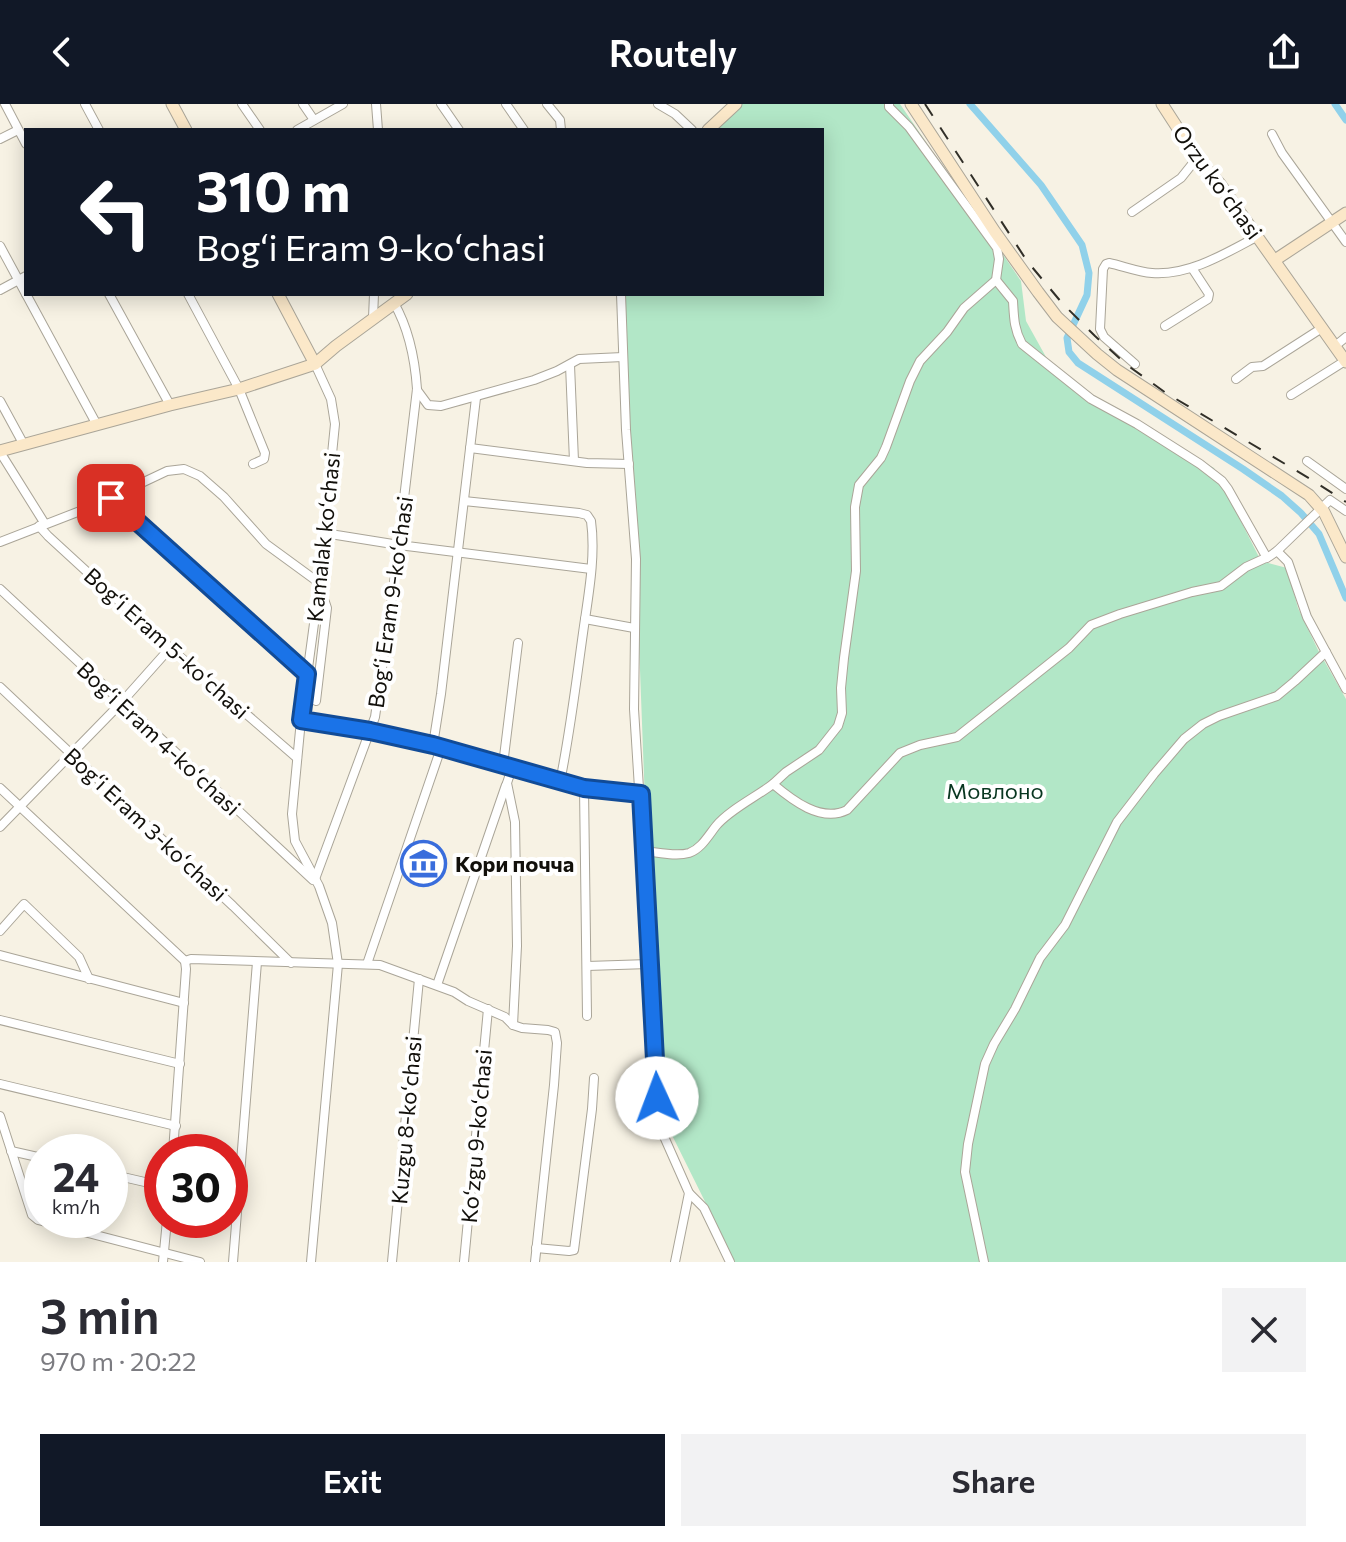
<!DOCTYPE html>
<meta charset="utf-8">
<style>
body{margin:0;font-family:Commissioner,sans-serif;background:#f2f2f3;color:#2b2b33;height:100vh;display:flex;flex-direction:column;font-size:30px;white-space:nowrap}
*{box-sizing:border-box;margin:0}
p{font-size:26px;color:#7c7c81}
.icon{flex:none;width:44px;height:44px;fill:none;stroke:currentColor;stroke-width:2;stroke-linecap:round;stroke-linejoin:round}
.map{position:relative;height:1158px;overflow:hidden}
.drawer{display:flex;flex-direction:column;background:#fff;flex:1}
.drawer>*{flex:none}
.banner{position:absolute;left:24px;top:24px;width:800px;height:168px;border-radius:0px;box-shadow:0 4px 20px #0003;background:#111827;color:#fff;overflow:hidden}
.speed{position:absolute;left:24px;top:1030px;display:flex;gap:16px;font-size:40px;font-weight:700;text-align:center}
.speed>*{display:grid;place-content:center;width:104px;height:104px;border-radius:50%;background:#fff;box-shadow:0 4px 20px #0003;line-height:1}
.speed small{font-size:20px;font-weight:400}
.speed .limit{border:12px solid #d22;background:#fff;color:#111}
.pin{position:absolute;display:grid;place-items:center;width:68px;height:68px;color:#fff;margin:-34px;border-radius:16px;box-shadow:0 4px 12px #0006}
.me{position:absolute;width:88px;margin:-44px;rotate:358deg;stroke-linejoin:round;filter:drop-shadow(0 0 6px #0008)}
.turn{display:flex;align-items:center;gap:28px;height:168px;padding:0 40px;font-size:36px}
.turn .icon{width:104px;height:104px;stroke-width:2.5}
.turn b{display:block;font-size:56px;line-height:68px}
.round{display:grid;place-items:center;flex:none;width:84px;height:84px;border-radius:0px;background:#f2f2f3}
.head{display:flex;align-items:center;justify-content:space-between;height:136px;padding:0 40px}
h1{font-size:48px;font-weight:600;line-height:60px}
.action{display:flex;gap:16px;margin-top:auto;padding:16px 40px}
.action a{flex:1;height:92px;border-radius:0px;background:#111827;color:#fff;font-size:32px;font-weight:600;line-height:92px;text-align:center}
.action a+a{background:#f2f2f3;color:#2b2b33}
header{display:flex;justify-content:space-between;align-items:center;height:104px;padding:0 40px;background:#111827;color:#fff;font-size:36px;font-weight:600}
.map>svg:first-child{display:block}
.green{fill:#b2e7c7}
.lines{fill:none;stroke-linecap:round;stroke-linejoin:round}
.canal{stroke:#90d1ea;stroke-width:7}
.street-casing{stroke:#aaa598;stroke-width:10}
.secondary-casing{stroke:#aaa598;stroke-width:13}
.street{stroke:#fff;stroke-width:8}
.secondary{stroke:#fbe8c9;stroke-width:11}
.rail{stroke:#312f28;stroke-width:2;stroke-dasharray:14 14;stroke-linecap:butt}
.route-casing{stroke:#114b97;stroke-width:20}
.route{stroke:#1a73e8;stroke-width:14}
.labels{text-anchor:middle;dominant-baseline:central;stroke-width:8;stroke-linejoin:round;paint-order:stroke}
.street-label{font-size:22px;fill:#12100b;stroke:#fff}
.park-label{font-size:22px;fill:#083620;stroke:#fff}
.poi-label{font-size:22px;font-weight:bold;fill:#12100b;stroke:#fff;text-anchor:start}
</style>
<header><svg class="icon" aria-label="back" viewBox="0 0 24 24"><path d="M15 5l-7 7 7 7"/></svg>Routely<svg class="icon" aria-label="share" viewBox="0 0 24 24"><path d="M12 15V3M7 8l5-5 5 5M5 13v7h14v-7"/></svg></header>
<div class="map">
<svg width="1346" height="1158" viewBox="0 0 1346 1158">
<rect width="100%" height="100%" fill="#f7f2e4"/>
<polygon class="green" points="732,0 900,0 1021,177 1026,217 1051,262 1079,291 1214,364 1261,457 1287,464 1298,504 1318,546 1346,595 1346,1158 735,1158 663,1013 647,751 634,407 620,190 822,190 822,26 701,26"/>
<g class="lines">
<g class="canal">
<polyline points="970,0 1041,81 1082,141 1089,169 1087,191 1067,234 1069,248 1078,259 1243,365 1282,392 1301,409 1319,430 1346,494"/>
<polyline points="1335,0 1346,16"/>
</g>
<defs>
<g id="street">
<polyline points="5,0 26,40"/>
<polyline points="85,0 99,26"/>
<polyline points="242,0 260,26"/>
<polyline points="303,0 314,16"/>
<polyline points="376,0 378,26"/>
<polyline points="441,0 459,26"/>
<polyline points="506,0 524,26"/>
<polyline points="547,0 560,16 561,26"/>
<polyline points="658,0 675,10 692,26"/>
<path d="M 889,0 L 889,3 L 909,23 L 997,144 L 999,155 L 996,176 L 964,204 L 947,228 L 920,257 L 910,277 L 886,343 L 881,354 L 859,381 L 855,403 L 856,467 L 844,554 L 841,584 L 842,609 L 838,622 L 819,646 L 786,668 L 773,680 C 792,696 821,719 847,706 L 900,649 L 920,641 L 957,633 L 1069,544 L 1091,521 L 1120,510 L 1192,488 L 1221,482 L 1246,463 L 1270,452 L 1277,447 L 1288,458 L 1307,513 L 1346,585"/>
<polyline points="297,26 343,0"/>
<polyline points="1272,30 1282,49 1346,138"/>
<polyline points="0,35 18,26"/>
<polyline points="1132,108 1181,74 1197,54"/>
<polyline points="0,142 26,190"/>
<path d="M 996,176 L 1013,197 C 1014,214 1014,225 1022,240 L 1091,295 L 1137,320 L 1200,360 L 1222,377 L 1228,385 L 1267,454"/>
<polyline points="0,186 26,172"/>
<polyline points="26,190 97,321"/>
<polyline points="109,190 170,301"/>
<polyline points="188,190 239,285 265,349 264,355 253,360"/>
<polyline points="621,190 626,326 636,455 634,605 656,954 657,1011 662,1028 689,1089 675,1158"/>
<polyline points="373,214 374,190"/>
<polyline points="1165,222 1208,195 1209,190 1192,164"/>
<polyline points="1335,242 1346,233"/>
<path d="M 1135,260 L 1104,233 L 1100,225 L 1103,165 L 1106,160 L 1109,159 C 1123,162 1138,168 1152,169 C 1189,172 1226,149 1258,132"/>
<polyline points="570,261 574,357"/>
<polyline points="1236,275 1252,263 1263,262 1322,224"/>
<polyline points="417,286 428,301 441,302 534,276 557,267 579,255 623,253"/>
<polyline points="1291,291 1345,257"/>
<polyline points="0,297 24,341"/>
<polyline points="470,344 587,359 629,360"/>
<polyline points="0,348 45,420"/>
<polyline points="1307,357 1346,385"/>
<polyline points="111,394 307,570"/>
<path d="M 464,397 L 579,409 L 587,411 L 591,417 C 596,453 588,493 583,529 C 576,579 570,629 560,678"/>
<polyline points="39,422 48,432 170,544 297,654"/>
<polyline points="324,429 399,441 591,465"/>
<polyline points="0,438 93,402 167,367 184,365 200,372 224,393 266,440 318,478"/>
<polyline points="1277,447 1330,396 1346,407"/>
<polyline points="0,485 313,776"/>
<polyline points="585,515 634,524"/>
<polyline points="0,583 233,802 291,859"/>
<polyline points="316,597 327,504 325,498 318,490"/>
<polyline points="301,616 370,627 433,641 584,684 641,690"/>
<polyline points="433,641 441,590 476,294"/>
<polyline points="503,661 518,539"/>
<polyline points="512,664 507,679 515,718 517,842 513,921"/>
<polyline points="0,684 185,857"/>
<polyline points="584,684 587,912"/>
<polyline points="0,723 121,599 170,544"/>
<path d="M 644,747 C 657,748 675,753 689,749 C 701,745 708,732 716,722 C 729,706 756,693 773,680"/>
<path d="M 315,775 L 375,613 L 393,487 L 417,285 C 415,256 409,225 394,199"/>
<polyline points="0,827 24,800 79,853 89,875"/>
<polyline points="0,851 184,899"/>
<polyline points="185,857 191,855 380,861 454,888 468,897 505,913 513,921 522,924 548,926 555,928 557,939 554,981 535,1158"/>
<polyline points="367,860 441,644"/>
<polyline points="587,862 649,860"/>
<polyline points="437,881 506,681"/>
<polyline points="0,916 180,960"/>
<polyline points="0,980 176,1022"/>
<polyline points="0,1012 32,1111 38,1116 200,1158"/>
<polyline points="11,1047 42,1054"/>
<polyline points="173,1048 186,865 185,857"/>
<polyline points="110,1070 162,1082"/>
<polyline points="689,1089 704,1104 730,1158"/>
<polyline points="536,1144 569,1147 574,1146 592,1005 594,974"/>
<polyline points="163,1158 167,1116"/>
<polyline points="233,1158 257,858"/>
<polyline points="311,1158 338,860 332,819 319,782 295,737 292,710 301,616 318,490 335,320 331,295 315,260"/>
<polyline points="392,1158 419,875"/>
<polyline points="464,1158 488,905"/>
<polyline points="984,1158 965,1068 968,1040 985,960 994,940 1015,905 1040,854 1065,821 1117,718 1154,670 1184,635 1203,620 1219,612 1277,592 1295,577 1326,548"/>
</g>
<g id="secondary">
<polyline points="172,0 186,26"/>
<polyline points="911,0 995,128 1038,188 1057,213 1097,250 1117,266 1309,391 1324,408 1346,453"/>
<polyline points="1162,0 1197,54 1220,80 1346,258"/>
<polyline points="708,26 736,0"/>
<polyline points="1275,156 1346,109"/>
<polyline points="278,190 315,260"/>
<polyline points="0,347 170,301 239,285 315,260 336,242 407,190"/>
</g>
</defs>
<use href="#street" class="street-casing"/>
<use href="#secondary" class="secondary-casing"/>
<use href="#street" class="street"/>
<use href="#secondary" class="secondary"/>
<polyline class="rail" points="925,0 1027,157 1062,199 1095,232 1127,261 1166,289 1312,376 1346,398"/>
</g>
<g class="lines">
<defs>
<polyline id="route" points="111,394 307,570 301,616 370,627 433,641 584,684 641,690 657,994"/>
</defs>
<use href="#route" class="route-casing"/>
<use href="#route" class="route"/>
</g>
<defs>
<symbol id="museum-ring" viewBox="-11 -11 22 22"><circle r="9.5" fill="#fff" stroke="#396ddc" stroke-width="1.5"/><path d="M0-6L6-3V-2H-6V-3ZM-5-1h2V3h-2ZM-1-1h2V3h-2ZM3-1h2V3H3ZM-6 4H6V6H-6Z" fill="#396ddc"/></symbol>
</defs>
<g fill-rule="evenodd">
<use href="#museum-ring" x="398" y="734" width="51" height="51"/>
</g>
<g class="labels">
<g class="street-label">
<text transform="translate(1218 78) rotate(54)">Orzu koʻchasi</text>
<text transform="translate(323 433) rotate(-84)">Kamalak koʻchasi</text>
<text transform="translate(390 498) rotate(-82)">Bogʻi Eram 9-koʻchasi</text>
<text transform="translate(167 539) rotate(42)">Bogʻi Eram 5-koʻchasi</text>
<text transform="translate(159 634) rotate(43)">Bogʻi Eram 4-koʻchasi</text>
<text transform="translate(146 720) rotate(43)">Bogʻi Eram 3-koʻchasi</text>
<text transform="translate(406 1016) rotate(-85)">Kuzgu 8-koʻchasi</text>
<text transform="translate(476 1032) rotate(-85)">Koʻzgu 9-koʻchasi</text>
</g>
<g class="park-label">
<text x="995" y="686">Мовлоно</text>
</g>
<g class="poi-label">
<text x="455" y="759">Кори почча</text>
</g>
</g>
</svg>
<div class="speed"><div>24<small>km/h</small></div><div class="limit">30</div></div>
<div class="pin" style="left:111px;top:394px;background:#d93025"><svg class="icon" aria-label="arrive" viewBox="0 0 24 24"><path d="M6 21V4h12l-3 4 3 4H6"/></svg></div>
<svg class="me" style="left:657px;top:994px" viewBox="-20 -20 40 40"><circle r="19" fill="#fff"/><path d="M0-13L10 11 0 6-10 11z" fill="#1a73e8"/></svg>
<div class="banner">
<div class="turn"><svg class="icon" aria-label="left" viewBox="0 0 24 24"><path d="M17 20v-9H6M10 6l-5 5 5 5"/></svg><div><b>310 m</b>Bogʻi Eram 9-koʻchasi</div></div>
</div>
</div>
<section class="drawer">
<div class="head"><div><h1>3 min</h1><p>970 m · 20:22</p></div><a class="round"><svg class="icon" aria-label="close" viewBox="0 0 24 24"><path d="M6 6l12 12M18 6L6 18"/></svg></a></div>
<div class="action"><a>Exit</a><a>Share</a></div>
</section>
